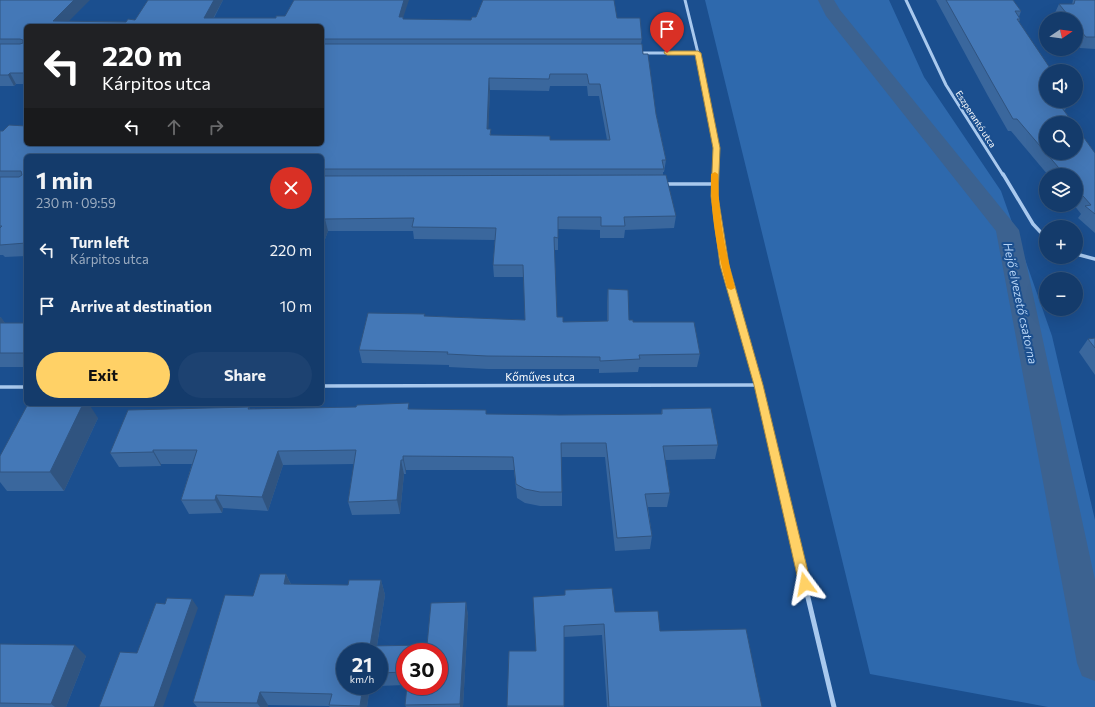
<!DOCTYPE html>
<meta charset="utf-8">
<style>
body{margin:0;font-family:Commissioner,sans-serif;background:#1d4271;color:#f1f3f6;height:100vh;display:flex;flex-direction:column;font-size:15px;white-space:nowrap}
*{box-sizing:border-box;margin:0}
p{font-size:13px;color:#9dadc1}
.icon{flex:none;width:22px;height:22px;fill:none;stroke:currentColor;stroke-width:2;stroke-linecap:round;stroke-linejoin:round}
.map{position:relative;flex:1;overflow:hidden}
.drawer{position:absolute;left:24px;top:154px;width:300px;height:252px;display:flex;flex-direction:column;background:#143b6b;border-radius:6px;box-shadow:0 4px 16px #0002,0 0 0 1px #33557e}
.drawer>*{flex:none}
.banner{position:absolute;left:24px;top:24px;width:300px;height:122px;border-radius:6px;box-shadow:0 4px 16px #0002,0 0 0 1px #33557e;background:#202124;color:#fff;overflow:hidden}
.needle{width:26px;rotate:77deg}
.fabs{position:absolute;left:1039px;top:12px;display:grid;gap:8px}
.fabs a{display:grid;place-items:center;width:44px;height:44px;border-radius:50%;background:#143b6b;box-shadow:0 4px 16px #0002,0 0 0 1px #33557e;font-size:20px}
.speed{position:absolute;left:336px;top:643px;display:flex;gap:8px;font-size:20px;font-weight:700;text-align:center}
.speed>*{display:grid;place-content:center;width:52px;height:52px;border-radius:50%;background:#143b6b;box-shadow:0 4px 16px #0002,0 0 0 1px #33557e;line-height:1}
.speed small{font-size:10px;font-weight:400}
.speed .limit{border:6px solid #d22;background:#fff;color:#111}
.pin{position:absolute;display:grid;place-items:center;width:34px;height:34px;color:#fff;margin:-41px -17px;border-radius:50% 50% 50% 0;rotate:-45deg;box-shadow:0 0 4px #0007}
.pin .icon{rotate:45deg}
.me{position:absolute;width:44px;margin:-22px;rotate:347deg;stroke-linejoin:round;filter:drop-shadow(0 0 3px #0008)}
.turn{display:flex;align-items:center;gap:14px;height:84px;padding:0 12px;font-size:18px}
.turn .icon{width:52px;height:52px;stroke-width:2.5}
.turn b{display:block;font-size:28px;line-height:34px}
.lanes{display:flex;align-items:center;height:38px;padding:0 12px;background:#0003;justify-content:center;gap:20px;direction:ltr}
.lanes .off{opacity:.35}
.round{display:grid;place-items:center;flex:none;width:42px;height:42px;border-radius:21px;background:#1d4271}
.overview{display:flex;align-items:center;justify-content:space-between;height:68px;padding:0 12px}
h1{font-size:24px;font-weight:700;line-height:30px}
.button{display:flex;gap:8px;margin-top:auto;padding:8px 12px}
.button a{flex:1;height:46px;border-radius:24px;background:#ffd166;color:#111;font-size:16px;font-weight:700;line-height:46px;text-align:center}
.button a+a{background:#1d4271;color:#f1f3f6}
ul{padding:0;list-style:none}
li{display:flex;align-items:center;gap:12px;height:56px;padding:0 12px}
li div{flex:1}
li b{display:block;font-size:15px}
li em{font-style:normal}
.map>svg:first-child{display:block}
.green{fill:#2e69ad}
.lines{fill:none;stroke-linecap:round;stroke-linejoin:round}
.canal{fill:#3c6290;fill-rule:evenodd}
.street-far2{stroke:#a9c9ee;stroke-width:3}
.street-far1{stroke:#a9c9ee;stroke-width:3.5}
.street{stroke:#a9c9ee;stroke-width:5}
.wall{fill:#3a679d;fill-rule:evenodd}
.shaded-wall{fill:#305480}
.building{fill:#4478b7;stroke:#305480;fill-rule:evenodd}
.route{fill:#ffd166;stroke:#a68842}
.slow{fill:#f59e0b}
.labels{text-anchor:middle;dominant-baseline:central;stroke-width:4;stroke-linejoin:round;paint-order:stroke}
.far-street-label{font-size:9px;fill:#fff;stroke:#1b4f8f}
.street-label{font-size:11px;fill:#fff;stroke:#1b4f8f}
.water-label{font-size:12px;font-style:italic;fill:#b5d3f5;stroke:#1b4f8f}
</style>
<div class="map">
<svg width="1095" height="707" viewBox="0 0 1095 707">
<rect width="100%" height="100%" fill="#1b4f8f"/>
<polygon class="green" points="705,0 889,0 924,77 1001,191 1052,336 1095,520 1095,707 1048,707 870,674"/>
<g class="lines">
<polygon class="canal" points="818,0 834,0 840,10 1019,230 1095,580 1095,681 1082,676 1077,663 996,231 826,16"/>
<g class="street-far2">
<polyline points="685,0 698,53 716,148 715,175"/>
<polyline points="906,0 946,85 1003,175"/>
<polyline points="639,53 698,53"/>
</g>
<g class="street-far1">
<path d="M 715,174 C 712,250 745,331 763,405"/>
<polyline points="1003,174 1033,224 1046,238"/>
<polyline points="663,184 714,184"/>
<polyline points="1076,254 1095,259"/>
<polyline points="322,386 758,385"/>
<polyline points="0,387 26,387"/>
</g>
<polyline class="street" points="762,404 834,707"/>
</g>
<g class="wall">
<path d="M 0,0 L 69,21 L 126,22 L 223,0 L 214,18 L 403,18 L 403,19 L 471,20 L 617,18 L 642,39 L 641,44 L 643,54 L 656,114 L 666,160 L 664,172 L 663,172 L 663,175 L 676,216 L 674,228 L 625,230 L 624,238 L 600,238 L 600,230 L 558,229 L 558,250 L 554,250 L 557,317 L 563,322 L 607,321 L 607,302 L 608,289 L 629,320 L 700,354 L 697,367 L 639,367 L 638,372 L 599,373 L 599,369 L 488,369 L 449,367 L 449,365 L 362,363 L 359,350 L 425,316 L 525,320 L 524,277 L 494,277 L 493,265 L 495,240 L 414,239 L 413,231 L 328,231 L 324,242 L 322,242 L 322,156 L 26,156 L 26,256 L 5,257 L 3,255 L 0,255 L 0,131 L 26,144 L 322,144 L 322,26 L 26,26 L 26,84 L 16,84 L 14,86 L 0,86 ZM 550,86 L 587,86 L 588,96 L 599,96 L 607,140 L 550,140 L 491,135 L 491,129 L 488,129 L 490,90 L 549,91 Z"/>
<polygon points="936,0 1013,0 1021,11 1019,17 1020,19 1019,22 1046,101 1070,101 1065,110 1064,110 1095,153 1095,233 1078,218 1081,214 1074,205 1076,205 1076,175 1048,175 1011,131 1008,131 988,96"/>
<polygon points="1073,0 1095,0 1095,49 1080,48 1076,43 1076,19 1057,19 1054,15 1059,4 1072,4"/>
<polygon points="0,317 5,323 26,323 26,367 0,367"/>
<polygon points="1095,338 1095,375 1079,352 1088,339"/>
<polygon points="249,407 250,409 410,409 487,414 560,415 661,414 662,409 718,445 715,459 665,460 670,493 667,507 648,507 652,536 650,549 615,551 605,457 561,457 562,492 562,506 540,506 525,503 517,498 514,470 406,470 406,474 404,474 400,514 352,515 348,502 354,464 283,465 268,511 223,508 222,513 189,514 181,500 192,464 161,464 161,466 119,467 110,453"/>
<polygon points="98,418 64,491 7,491 0,482 0,456"/>
<polygon points="286,574 291,584 348,585 381,580 385,595 377,646 427,645 466,602 468,616 463,707 406,707 405,705 439,686 405,652 405,685 379,686 379,652 345,686 373,686 370,686 367,707 330,707 329,706 268,705 268,707 197,707 193,702 253,596"/>
<polygon points="565,590 660,631 762,707 607,707 602,635 564,637 564,707 507,707 509,651 536,651 565,595"/>
<polygon points="0,644 86,656 66,707 0,707"/>
</g>
<g class="shaded-wall">
<polygon points="74,0 90,0 64,26 53,21"/>
<polygon points="214,0 223,0 209,26 204,18"/>
<polygon points="404,0 409,0 403,18 405,28 399,17"/>
<polygon points="10,73 16,84 14,86 8,75"/>
<polygon points="489,78 490,90 488,141 487,129"/>
<polygon points="325,219 328,231 324,242 322,232 322,227"/>
<polygon points="1,317 10,331 0,327 0,318"/>
<polygon points="83,404 89,404 98,418 64,491 50,472"/>
<polygon points="153,450 161,464 161,466 153,452"/>
<polygon points="278,451 283,465 268,511 262,497"/>
<polygon points="403,456 406,470 406,474 403,460"/>
<polygon points="401,460 404,474 400,514 397,500"/>
<polygon points="216,495 223,508 222,513 215,500"/>
<polygon points="286,574 293,589 284,584"/>
<polygon points="381,580 385,595 376,652 370,646"/>
<polygon points="192,599 198,608 163,707 154,707"/>
<polygon points="466,602 468,616 463,707 460,707 460,704"/>
<polygon points="75,645 86,656 66,707 55,707 51,704"/>
<polygon points="363,686 370,686 367,707 360,707 360,706"/>
<polygon points="260,692 268,705 268,707 260,707 257,703"/>
</g>
<g class="building">
<polygon points="0,0 74,0 53,21 126,22 128,19 135,20 148,0 214,0 204,18 276,18 276,16 285,16 294,0 404,0 399,17 403,17 403,19 471,20 472,17 476,17 483,0 614,0 617,18 640,18 642,39 322,39 322,26 26,26 26,73 10,73 8,75 0,75 0,44 20,44 23,43 23,40 20,39 0,39"/>
<polygon points="946,0 1013,0 1021,11 1015,11 1020,19 1017,19 1052,71 1046,71 1046,101 1057,101 1073,123 1046,123 1046,153 1017,119 1013,119 993,84"/>
<polygon points="1075,0 1095,0 1095,37 1086,37 1076,25 1076,19 1071,19 1059,4 1074,4"/>
<path d="M 322,44 L 642,44 L 643,54 L 648,54 L 656,114 L 666,160 L 662,160 L 664,169 L 322,169 L 322,156 L 26,156 L 26,243 L 0,245 L 0,228 L 2,226 L 0,226 L 0,177 L 19,177 L 22,175 L 21,171 L 0,171 L 0,131 L 3,131 L 9,125 L 26,126 L 26,144 L 322,144 ZM 550,74 L 587,74 L 589,84 L 600,84 L 610,140 L 550,140 L 550,136 L 490,135 L 491,129 L 487,129 L 489,78 L 549,79 Z"/>
<polygon points="1076,127 1095,153 1095,214 1085,206 1091,205 1076,188 1076,175 1065,175 1046,153 1076,153"/>
<polygon points="666,175 676,216 624,217 625,226 601,226 601,217 558,217 558,238 554,237 557,317 563,317 563,322 608,321 608,289 628,290 629,320 633,320 633,322 694,322 700,354 639,355 640,359 600,361 600,357 487,356 447,354 448,352 359,350 368,313 425,314 424,316 525,320 523,265 493,265 496,228 412,227 414,218 325,219 322,227 322,176"/>
<rect x="0" y="323" width="26" height="30"/>
<polygon points="1095,338 1095,348 1088,339"/>
<polygon points="409,403 408,409 486,410 486,414 560,415 662,414 662,409 711,408 718,445 663,446 670,493 645,494 652,536 617,538 606,443 561,443 562,492 540,492 525,489 516,484 513,457 403,456 403,460 401,460 397,500 348,502 356,450 278,451 262,497 216,495 215,500 181,500 197,450 153,450 153,452 110,453 128,410 249,407 248,409 356,407 357,405"/>
<polygon points="28,404 83,404 50,472 0,472 0,456"/>
<polygon points="260,574 286,574 284,584 348,585 349,580 381,580 370,646 427,645 431,603 466,602 460,704 405,705 407,686 439,686 439,652 405,652 405,672 379,673 379,652 345,652 345,686 363,686 360,706 329,705 332,694 260,692 257,703 193,702 225,595 253,596"/>
<polygon points="612,588 615,612 658,611 660,631 746,629 762,707 609,707 604,624 564,626 564,706 507,706 509,651 536,651 533,597 565,595 565,590"/>
<polygon points="167,598 192,599 154,707 99,707 120,652 137,653 156,603 165,604"/>
<polygon points="0,644 75,645 51,704 0,703"/>
</g>
<polygon class="route" points="665,51 698,51 701,53 720,148 718,196 729,265 763,385 811,584 809,588 805,589 801,588 799,584 754,385 720,265 711,196 713,148 695,55 667,55 664,53"/>
<path class="slow" d="M 715,172 L 718,174 C 718,212 725,251 735,288 L 731,290 L 727,288 C 717,251 710,212 711,174 Z"/>
<g class="labels">
<g class="far-street-label">
<text transform="translate(976 119) rotate(57)">Eszperantó utca</text>
</g>
<g class="street-label">
<text x="540" y="376">Kőműves utca</text>
</g>
<g class="water-label">
<text transform="translate(1021 303) rotate(78)">Hejő elvezető csatorna</text>
</g>
</g>
</svg>
<div class="fabs">
<a><svg class="needle" viewBox="-14 -14 28 28"><path d="M0-13l5 13h-10z" fill="#e53935"/><path d="M0 13l5-13h-10z" fill="#9dadc1"/></svg></a>
<a><svg class="icon" aria-label="sound" viewBox="0 0 24 24"><path d="M4 9h4l5-4v14l-5-4H4zM17 9q2 3 0 6"/></svg></a>
<a><svg class="icon" aria-label="search" viewBox="0 0 24 24"><circle cx="10" cy="10" r="6"/><path d="M15 15l6 6"/></svg></a>
<a><svg class="icon" aria-label="layers" viewBox="0 0 24 24"><path d="M12 4l9 5-9 5-9-5zM3 14l9 5 9-5"/></svg></a>
<a>+</a>
<a>−</a>
</div>
<div class="speed"><div>21<small>km/h</small></div><div class="limit">30</div></div>
<div class="pin" style="left:667px;top:53px;background:#d93025"><svg class="icon" aria-label="arrive" viewBox="0 0 24 24"><path d="M6 21V4h12l-3 4 3 4H6"/></svg></div>
<svg class="me" style="left:805px;top:584px" viewBox="-20 -20 40 40"><path d="M0-17L14 15 0 8-14 15z" fill="#ffd166" stroke="#fff" stroke-width="4"/></svg>
<div class="banner">
<div class="turn"><svg class="icon" aria-label="left" viewBox="0 0 24 24"><path d="M17 20v-9H6M10 6l-5 5 5 5"/></svg><div><b>220 m</b>Kárpitos utca</div></div>
<div class="lanes"><svg class="icon" aria-label="left" viewBox="0 0 24 24"><path d="M17 20v-9H6M10 6l-5 5 5 5"/></svg><svg class="icon off" aria-label="ahead" viewBox="0 0 24 24"><path d="M12 20V5M6 11l6-6 6 6"/></svg><svg class="icon off" aria-label="right" viewBox="0 0 24 24"><path d="M7 20v-9h11M14 6l5 5-5 5"/></svg></div>
</div>
<section class="drawer">
<div class="overview"><div><h1>1 min</h1><p>230 m · 09:59</p></div><a class="round" style="background:#d93025;color:#fff"><svg class="icon" aria-label="close" viewBox="0 0 24 24"><path d="M6 6l12 12M18 6L6 18"/></svg></a></div>
<ul>
<li><svg class="icon" aria-label="left" viewBox="0 0 24 24"><path d="M17 20v-9H6M10 6l-5 5 5 5"/></svg><div><b>Turn left</b><p>Kárpitos utca</p></div><em>220 m</em></li>
<li><svg class="icon" aria-label="arrive" viewBox="0 0 24 24"><path d="M6 21V4h12l-3 4 3 4H6"/></svg><div><b>Arrive at destination</b></div><em>10 m</em></li>
</ul>
<div class="button"><a>Exit</a><a>Share</a></div>
</section>
</div>
